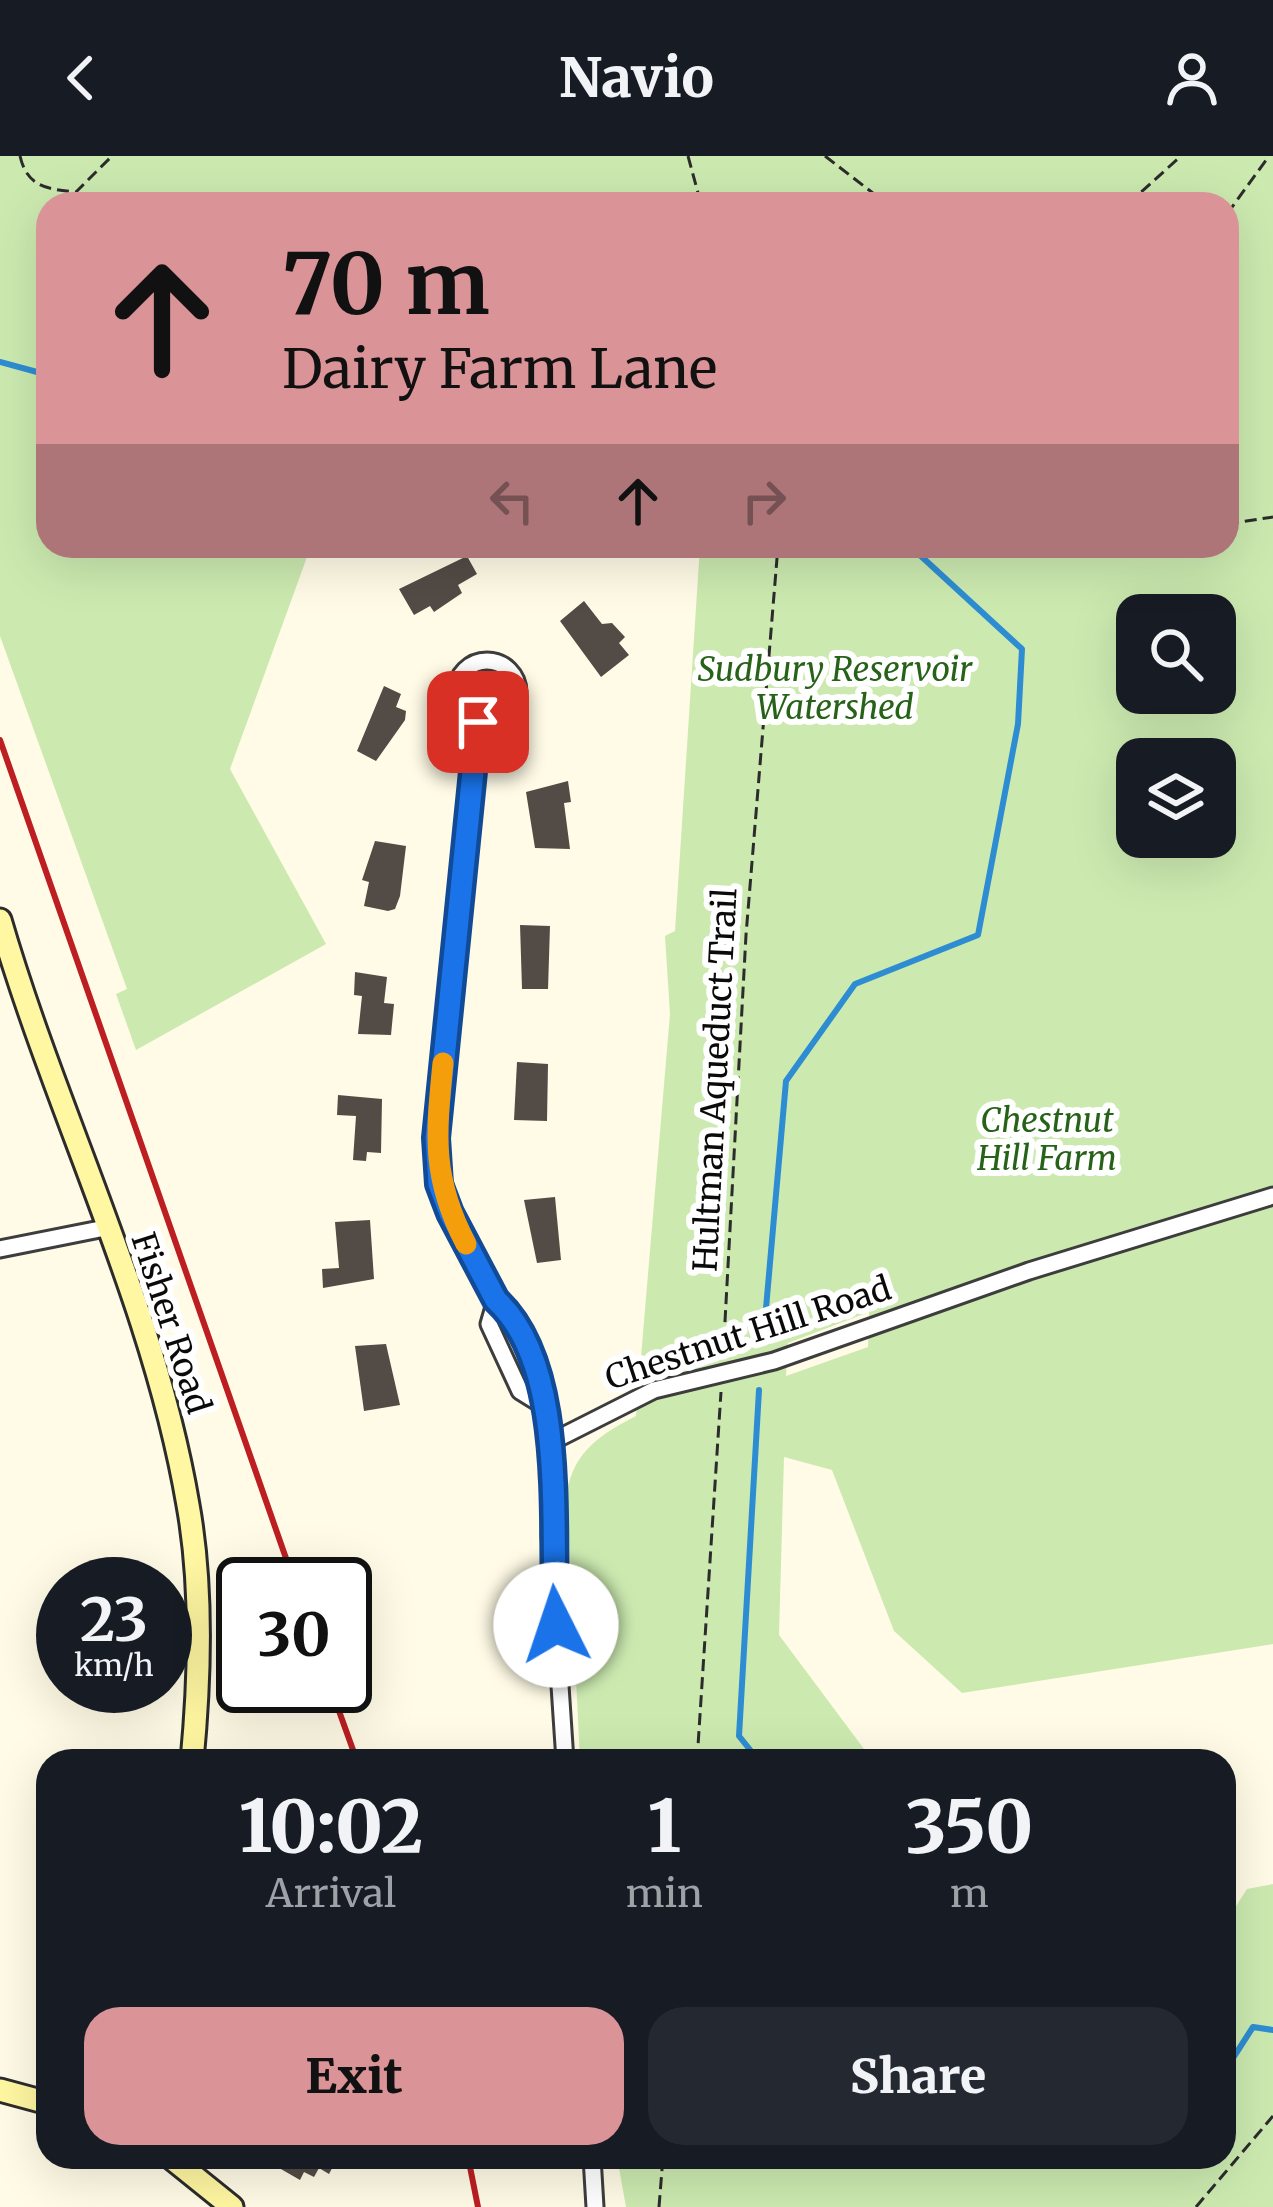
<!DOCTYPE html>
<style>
body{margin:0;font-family:Merriweather,serif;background:#242831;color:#f1f3f6;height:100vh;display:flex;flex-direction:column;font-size:45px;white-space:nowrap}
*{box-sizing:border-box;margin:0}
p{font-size:39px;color:#9ea1a6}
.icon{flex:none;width:66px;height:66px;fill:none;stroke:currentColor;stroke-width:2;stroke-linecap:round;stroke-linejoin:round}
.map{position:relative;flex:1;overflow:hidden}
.details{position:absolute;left:36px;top:1593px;width:1200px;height:420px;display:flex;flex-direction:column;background:#171b24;border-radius:36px;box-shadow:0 12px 48px #0002}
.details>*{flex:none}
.banner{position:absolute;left:36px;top:36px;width:1203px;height:366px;border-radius:36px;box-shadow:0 12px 48px #0002;background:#da9397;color:#111;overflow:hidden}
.fabs{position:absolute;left:1116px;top:438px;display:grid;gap:24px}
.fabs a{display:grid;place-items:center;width:120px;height:120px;border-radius:24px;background:#171b24;box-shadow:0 12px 48px #0002;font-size:60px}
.speed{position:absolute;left:36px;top:1401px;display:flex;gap:24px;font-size:60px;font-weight:700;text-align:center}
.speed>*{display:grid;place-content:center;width:156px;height:156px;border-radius:50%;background:#171b24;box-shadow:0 12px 48px #0002;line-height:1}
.speed small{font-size:30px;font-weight:400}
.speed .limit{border:6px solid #111;border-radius:18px;background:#fff;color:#111}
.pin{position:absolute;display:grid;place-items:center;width:102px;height:102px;color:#fff;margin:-51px;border-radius:24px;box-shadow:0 6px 18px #0006}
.me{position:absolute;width:132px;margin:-66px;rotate:356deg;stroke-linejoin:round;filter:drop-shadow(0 0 9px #0008)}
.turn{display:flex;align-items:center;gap:42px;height:252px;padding:0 48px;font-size:54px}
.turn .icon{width:156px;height:156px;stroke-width:2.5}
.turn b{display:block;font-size:84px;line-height:102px}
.lanes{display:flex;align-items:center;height:114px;padding:0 48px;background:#0003;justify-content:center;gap:60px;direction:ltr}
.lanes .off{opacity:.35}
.eta{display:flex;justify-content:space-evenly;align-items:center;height:204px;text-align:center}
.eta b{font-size:72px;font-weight:800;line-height:84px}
.cta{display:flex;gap:24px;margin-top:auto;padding:24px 48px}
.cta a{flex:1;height:138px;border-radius:36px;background:#da9397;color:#111;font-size:48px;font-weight:800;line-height:138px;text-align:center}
.cta a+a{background:#242831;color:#f1f3f6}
header{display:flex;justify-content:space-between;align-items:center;height:156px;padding:0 48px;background:#171b24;font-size:54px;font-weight:800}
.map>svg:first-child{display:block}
.green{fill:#cceab0;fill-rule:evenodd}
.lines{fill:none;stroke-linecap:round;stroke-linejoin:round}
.stream{stroke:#2e8dd2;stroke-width:6}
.building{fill:#534b46}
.street-casing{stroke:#3d3d3d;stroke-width:21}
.secondary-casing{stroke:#2c2c2c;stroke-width:27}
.path{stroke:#2c2c2c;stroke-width:3;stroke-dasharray:12 6;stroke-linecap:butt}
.street{stroke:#fff;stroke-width:15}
.secondary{stroke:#fff7a1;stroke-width:21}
.rail{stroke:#bd1e22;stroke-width:6}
.route-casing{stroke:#114b97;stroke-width:30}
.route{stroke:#1a73e8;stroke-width:21}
.slow{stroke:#f59e0b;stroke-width:21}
.labels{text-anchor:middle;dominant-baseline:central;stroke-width:12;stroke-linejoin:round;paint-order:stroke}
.park-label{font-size:33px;font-style:italic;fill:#276219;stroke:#fff}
.street-label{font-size:33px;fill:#0a0a0a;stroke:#fff}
</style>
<header><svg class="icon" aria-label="back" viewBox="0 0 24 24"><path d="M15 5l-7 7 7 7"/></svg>Navio<svg class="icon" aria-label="person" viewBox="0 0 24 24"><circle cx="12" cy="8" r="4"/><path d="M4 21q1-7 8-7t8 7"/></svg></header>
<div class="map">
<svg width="1273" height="2051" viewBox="0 0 1273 2051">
<rect width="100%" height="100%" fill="#fffbe6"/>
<g class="green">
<path d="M 0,0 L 1273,0 L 1273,1488 L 962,1537 L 894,1475 L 832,1314 L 784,1301 L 779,1479 L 873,1605 L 580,1605 L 567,1336 C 574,1295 601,1278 636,1260 L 670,858 L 665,780 L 675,775 L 700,390 L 1227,390 L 1227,48 L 48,48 L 48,390 L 311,390 L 230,613 L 326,788 L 136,894 L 116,838 L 127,833 L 0,480 ZM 1137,459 L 1215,459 L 1215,537 L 1137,537 ZM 1137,603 L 1215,603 L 1215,681 L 1137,681 ZM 869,1156 L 868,1191 L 786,1220 L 788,1187 Z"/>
<polygon points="1273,1728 1273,2051 626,2051 617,2001 1224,2001 1224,1769 1247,1733"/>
</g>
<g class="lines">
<g class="stream">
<polyline points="0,206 48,219"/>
<polyline points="764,1175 786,925 855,828 978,779 1018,568 1022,493 910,390"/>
<polyline points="759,1234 739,1580 759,1605"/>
<polyline points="1224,1916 1253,1871 1273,1874"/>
</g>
</g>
<g class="building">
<polygon points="467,400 477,418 458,429 462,437 434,456 430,450 414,459 399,433"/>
<polygon points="584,445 602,468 612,467 625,481 619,487 629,499 601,521 560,465"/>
<polygon points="384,530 401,538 396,551 406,555 405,564 376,605 357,595"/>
<polygon points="568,625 571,646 564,647 570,693 535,692 526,636"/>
<polygon points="375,685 406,690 400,740 395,753 388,755 364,750 369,726 362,724"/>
<polygon points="520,769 550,770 548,833 522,833"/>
<polygon points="355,816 387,821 384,847 394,848 391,879 358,878 362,840 354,839"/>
<polygon points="517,906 548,908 547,965 514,964"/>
<polygon points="338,939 382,943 381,997 367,996 366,1005 353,1004 356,960 337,959"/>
<polygon points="555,1041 561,1104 537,1107 524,1044"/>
<polygon points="370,1064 374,1123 323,1132 322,1113 339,1112 335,1066"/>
<polygon points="386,1188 400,1249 364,1255 355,1190"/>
<polygon points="260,2001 338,2001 329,2018 319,2012 314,2021 304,2016 300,2024"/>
</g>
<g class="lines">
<defs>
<g id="street">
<circle cx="487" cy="536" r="31"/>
<path d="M 478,566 L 436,982 C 441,1048 466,1087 496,1144"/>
<polyline points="0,1093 105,1072"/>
<polyline points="541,1248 520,1235 489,1168 496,1144 511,1158 540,1216 541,1248 553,1285 550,1379 565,1605"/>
<polyline points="553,1285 654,1234 774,1205 1029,1115 1273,1040"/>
<polyline points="592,2001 595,2051"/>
</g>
<g id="secondary">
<path d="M 0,764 C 57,960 154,1148 188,1349 C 203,1432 200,1521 192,1605"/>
<polyline points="0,1934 48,1947"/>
<polyline points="170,2001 232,2051"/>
</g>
</defs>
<use href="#street" class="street-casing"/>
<use href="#secondary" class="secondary-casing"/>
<g class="path">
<path d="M 20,0 C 27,31 47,33 76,36 L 112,0"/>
<polyline points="688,0 701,48"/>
<polyline points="825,0 887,48"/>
<polyline points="1128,48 1181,0"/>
<polyline points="1227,58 1269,0"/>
<polyline points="1227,368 1273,361"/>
<polyline points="723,1202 746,779 778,390"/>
<polyline points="697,1605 721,1236"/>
<polyline points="659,2051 663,2001"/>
<polyline points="1196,2051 1273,1960"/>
</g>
<use href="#street" class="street"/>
<use href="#secondary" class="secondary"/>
<g class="rail">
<polyline points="0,584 295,1428"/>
<polyline points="330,1530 357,1605"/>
<polyline points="468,2001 478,2051"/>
</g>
</g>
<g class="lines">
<defs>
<path id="route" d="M 478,566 L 436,982 L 439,1028 L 450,1057 L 496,1144 C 569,1211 550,1374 556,1469"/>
</defs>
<use href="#route" class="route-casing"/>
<use href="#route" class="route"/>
<path class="slow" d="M 443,907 C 436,979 431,1021 466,1088"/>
</g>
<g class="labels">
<g class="park-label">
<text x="835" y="513">Sudbury Reservoir<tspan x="835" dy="38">Watershed</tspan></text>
<text x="1047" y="964">Chestnut<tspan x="1047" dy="38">Hill Farm</tspan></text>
</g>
<g class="street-label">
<text transform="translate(715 924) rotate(-87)">Hultman Aqueduct Trail</text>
<text transform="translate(171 1167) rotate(72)">Fisher Road</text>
<text transform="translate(748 1177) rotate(-18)">Chestnut Hill Road</text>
</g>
</g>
</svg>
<div class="fabs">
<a><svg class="icon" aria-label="search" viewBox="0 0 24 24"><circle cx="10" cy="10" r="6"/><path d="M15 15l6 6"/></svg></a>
<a><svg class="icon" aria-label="layers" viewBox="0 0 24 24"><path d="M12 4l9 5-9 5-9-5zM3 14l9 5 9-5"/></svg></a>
</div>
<div class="speed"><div>23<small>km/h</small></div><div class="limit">30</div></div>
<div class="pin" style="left:478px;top:566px;background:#d93025"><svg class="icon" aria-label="arrive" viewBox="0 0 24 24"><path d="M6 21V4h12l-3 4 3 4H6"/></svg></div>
<svg class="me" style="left:556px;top:1469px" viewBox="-20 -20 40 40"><circle r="19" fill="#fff"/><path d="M0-13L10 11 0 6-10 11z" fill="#1a73e8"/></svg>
<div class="banner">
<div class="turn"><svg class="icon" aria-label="ahead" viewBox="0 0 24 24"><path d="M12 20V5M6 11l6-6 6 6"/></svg><div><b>70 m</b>Dairy Farm Lane</div></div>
<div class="lanes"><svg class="icon off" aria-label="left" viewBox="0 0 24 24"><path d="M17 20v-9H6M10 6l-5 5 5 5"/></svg><svg class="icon" aria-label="ahead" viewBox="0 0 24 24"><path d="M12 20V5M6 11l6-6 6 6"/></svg><svg class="icon off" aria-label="right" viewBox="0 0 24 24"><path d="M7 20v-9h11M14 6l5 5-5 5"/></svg></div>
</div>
<section class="details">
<div class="eta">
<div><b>10:02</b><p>Arrival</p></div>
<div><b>1</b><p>min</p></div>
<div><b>350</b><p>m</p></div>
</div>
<div class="cta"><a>Exit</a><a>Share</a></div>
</section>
</div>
